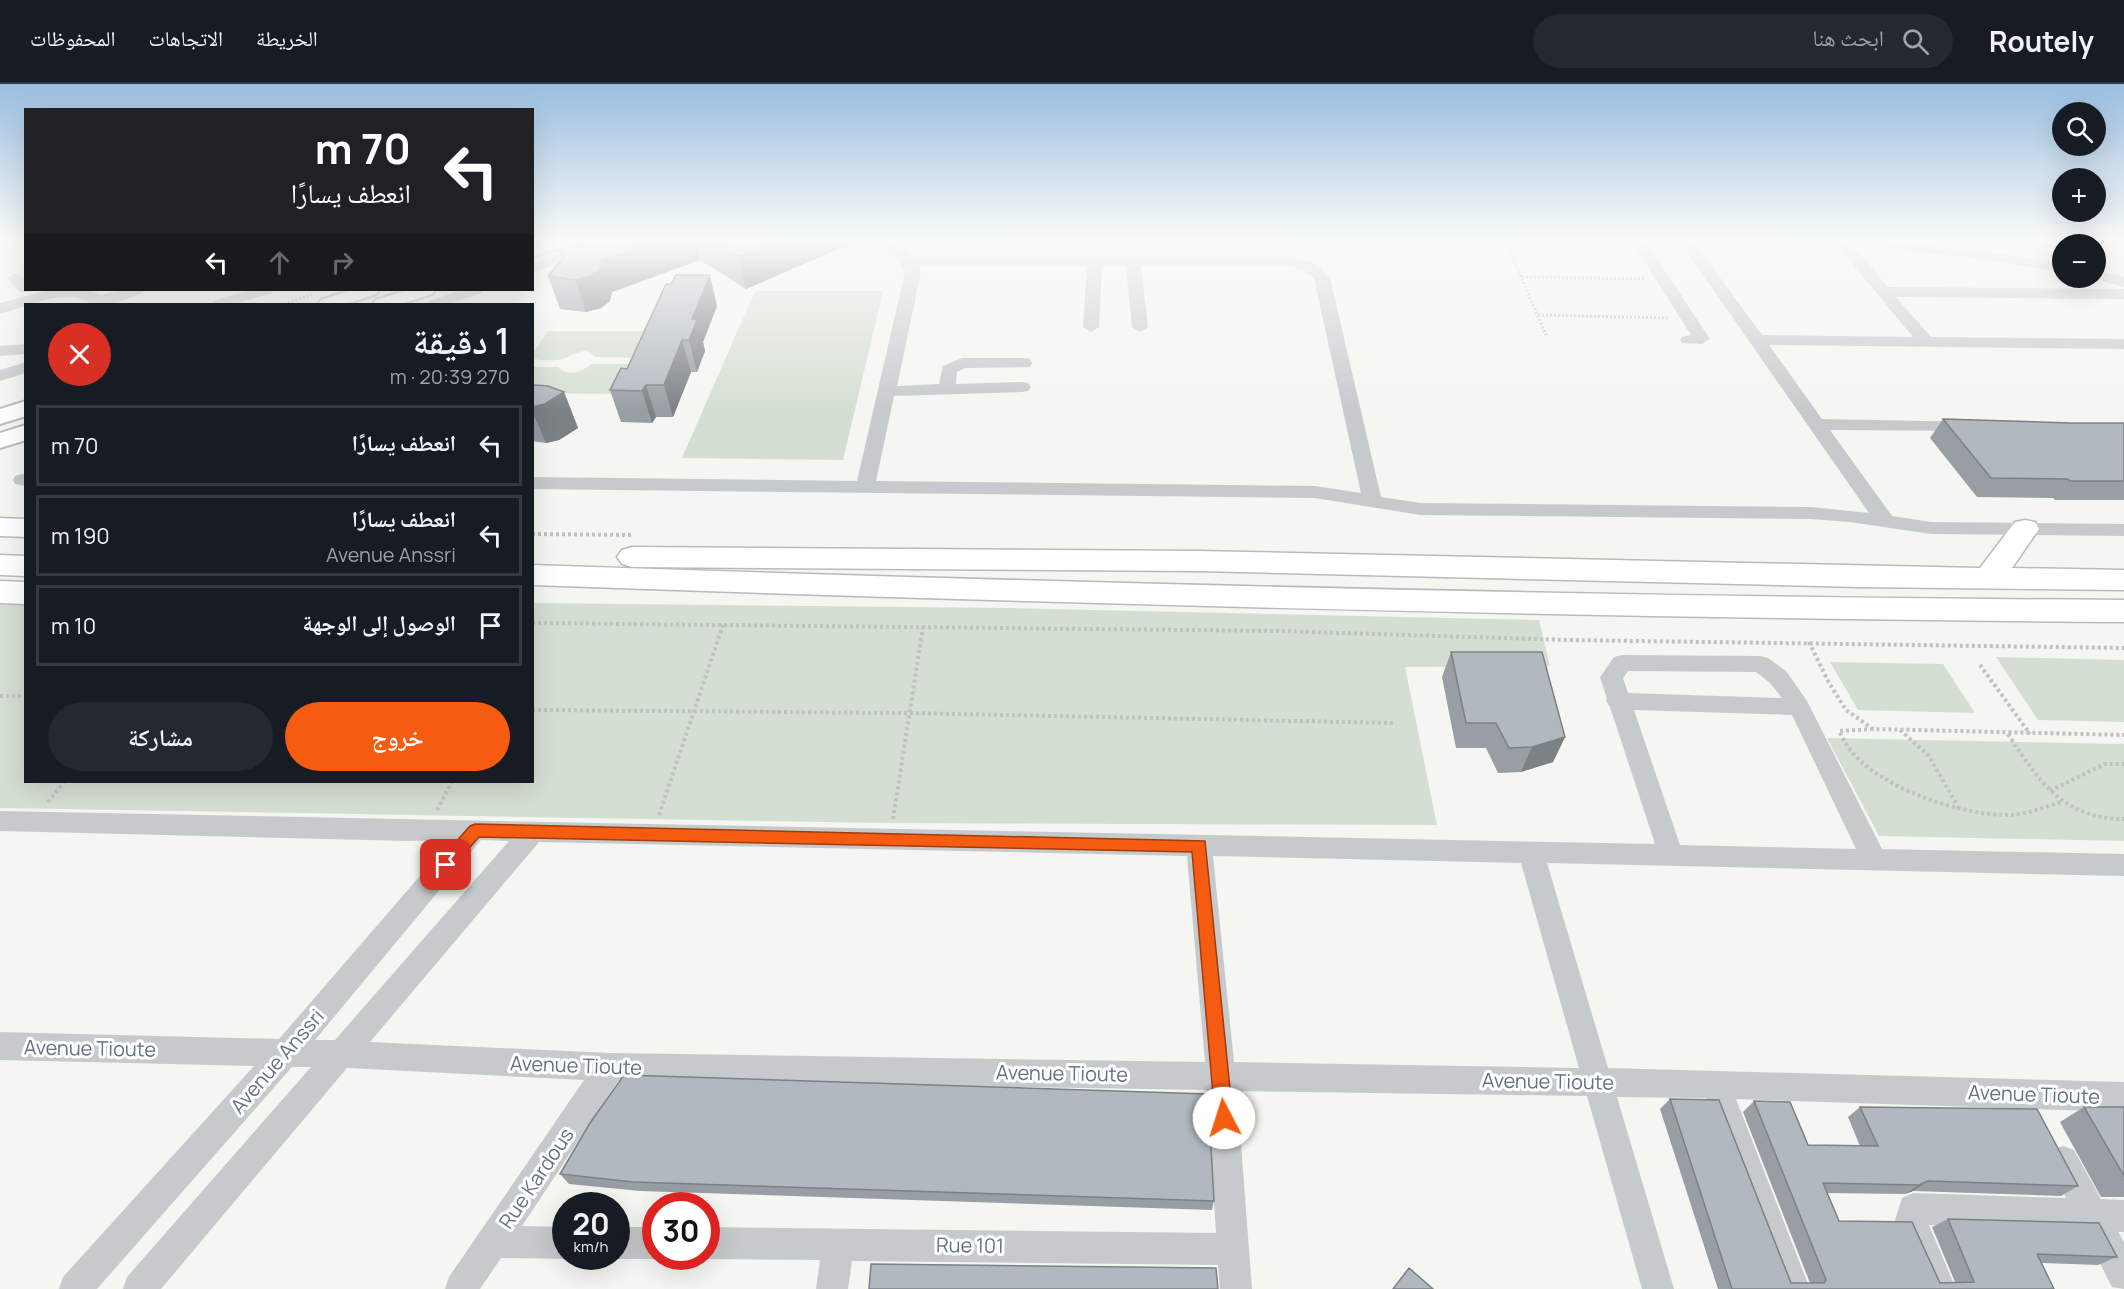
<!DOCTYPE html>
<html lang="ar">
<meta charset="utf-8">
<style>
body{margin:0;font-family:Manrope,"Noto Naskh Arabic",sans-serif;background:#242831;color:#f1f3f6;direction:rtl;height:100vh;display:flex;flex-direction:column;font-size:22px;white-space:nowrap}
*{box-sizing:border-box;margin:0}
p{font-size:20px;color:#9ea1a6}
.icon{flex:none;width:33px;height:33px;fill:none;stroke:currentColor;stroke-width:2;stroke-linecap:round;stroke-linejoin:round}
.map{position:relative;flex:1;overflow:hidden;direction:ltr}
.details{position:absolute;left:24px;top:219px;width:510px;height:480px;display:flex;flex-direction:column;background:#171b24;border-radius:0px;box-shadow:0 6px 24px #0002;direction:rtl}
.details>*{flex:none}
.hud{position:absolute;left:24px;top:24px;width:510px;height:183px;border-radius:0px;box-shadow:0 6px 24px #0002;direction:rtl;background:#202124;color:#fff;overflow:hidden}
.controls{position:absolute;left:2052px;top:18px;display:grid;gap:12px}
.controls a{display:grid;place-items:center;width:54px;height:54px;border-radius:50%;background:#171b24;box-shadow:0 6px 24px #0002;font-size:30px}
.speed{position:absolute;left:552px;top:1108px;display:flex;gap:12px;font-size:30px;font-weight:700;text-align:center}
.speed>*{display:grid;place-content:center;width:78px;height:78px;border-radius:50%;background:#171b24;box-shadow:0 6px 24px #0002;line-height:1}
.speed small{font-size:15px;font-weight:400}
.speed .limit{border:9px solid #d22;background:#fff;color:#111}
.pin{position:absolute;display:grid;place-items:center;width:51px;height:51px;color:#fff;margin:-26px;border-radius:12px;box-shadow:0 3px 9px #0006}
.me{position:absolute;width:66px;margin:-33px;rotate:355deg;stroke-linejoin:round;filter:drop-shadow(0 0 4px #0008)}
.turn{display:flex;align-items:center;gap:21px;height:126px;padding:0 24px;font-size:27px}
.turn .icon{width:78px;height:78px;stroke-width:2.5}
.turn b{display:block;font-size:42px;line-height:51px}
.lanes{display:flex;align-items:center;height:57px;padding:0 24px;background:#0003;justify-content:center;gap:30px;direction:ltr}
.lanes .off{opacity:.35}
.round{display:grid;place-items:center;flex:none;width:63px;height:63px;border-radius:32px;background:#242831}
.headline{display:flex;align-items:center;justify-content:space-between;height:102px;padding:0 24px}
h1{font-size:36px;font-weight:600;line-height:45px}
.primary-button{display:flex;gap:12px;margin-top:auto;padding:12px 24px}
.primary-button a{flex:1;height:69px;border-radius:36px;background:#f65c11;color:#fff;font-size:24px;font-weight:600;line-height:69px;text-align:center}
.primary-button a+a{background:#242831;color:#f1f3f6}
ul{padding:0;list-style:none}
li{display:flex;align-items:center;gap:18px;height:81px;margin:0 12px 9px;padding:0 12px;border:3px solid #363941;border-radius:0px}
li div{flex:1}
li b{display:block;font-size:22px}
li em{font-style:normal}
header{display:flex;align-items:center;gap:36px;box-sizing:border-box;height:84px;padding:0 30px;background:#171b24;border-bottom:2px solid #363941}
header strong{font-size:28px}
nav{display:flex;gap:33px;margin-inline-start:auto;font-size:21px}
.search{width:420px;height:54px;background:#242831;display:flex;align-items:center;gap:15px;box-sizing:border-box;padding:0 21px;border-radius:33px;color:#9ea1a6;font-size:22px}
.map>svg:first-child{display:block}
.green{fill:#d5ded2}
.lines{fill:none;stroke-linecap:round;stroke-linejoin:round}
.major-casing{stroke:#b9bcc0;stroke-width:4}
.highway-casing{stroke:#b8bbbe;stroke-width:3}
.path-far1{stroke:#c0c1c3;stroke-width:3;stroke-dasharray:2 2;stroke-linecap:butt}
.path{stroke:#c0c1c3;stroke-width:4;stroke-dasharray:3 3;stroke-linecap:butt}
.minor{fill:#c7cacd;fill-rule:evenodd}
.major{fill:#fff;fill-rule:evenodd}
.highway{fill:#fff;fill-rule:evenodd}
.wall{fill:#989ea4}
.shaded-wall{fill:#7c8186}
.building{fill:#b1b8bf;stroke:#7c8186;stroke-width:1.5}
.route{fill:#f65c11;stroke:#a03c0b;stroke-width:1.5}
.labels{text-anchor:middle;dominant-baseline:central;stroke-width:6;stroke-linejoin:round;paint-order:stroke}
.near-street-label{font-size:20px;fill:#617286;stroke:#fff}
</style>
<header>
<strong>Routely</strong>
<div class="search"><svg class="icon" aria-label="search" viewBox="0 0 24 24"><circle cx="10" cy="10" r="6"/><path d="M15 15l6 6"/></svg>ابحث هنا</div>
<nav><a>الخريطة</a><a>الاتجاهات</a><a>المحفوظات</a></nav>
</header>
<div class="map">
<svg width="2124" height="1205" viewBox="0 0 2124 1205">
<rect width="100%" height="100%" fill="#f5f6f1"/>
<g class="green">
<polygon points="755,207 883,207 843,376 682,374"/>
<path d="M 548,247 L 653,247 L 640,274 L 596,273 C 584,259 570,275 558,276 C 550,277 541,276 533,275 L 533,269 Z"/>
<path d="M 591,280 L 636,280 L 625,310 L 533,309 L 533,283 L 558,283 C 567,293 583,288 591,280 Z"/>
<polygon points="0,518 25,518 26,698 532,698 533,519 1007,524 1539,536 1550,582 1405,583 1437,741 883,739 0,724"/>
<polygon points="1996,573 2124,576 2124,638 2038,636"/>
<polygon points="1830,578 1943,580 1975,629 1858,626"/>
<polygon points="1827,654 2124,660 2124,757 1879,752"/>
</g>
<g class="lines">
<defs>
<g id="major">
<polygon points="540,158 566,158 564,162 532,173 532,160"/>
<polygon points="351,206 379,206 376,210 346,220 318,220 321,216"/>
<polygon points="407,206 435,206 432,210 401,220 373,220 376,216"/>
<polygon points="26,317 26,332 0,340 0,325"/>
<polygon points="26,341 26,356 0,364 0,349"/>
</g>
<g id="highway">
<polygon points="0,434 26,435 26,453 0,452"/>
<polygon points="2025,436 2035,438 2039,445 2012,484 2124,486 2124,506 1859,503 1199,487 632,483 622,480 617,473 622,466 632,463 1199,467 1980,484 2015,438"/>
<polygon points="0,471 26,472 26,492 0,491"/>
<path d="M 532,481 C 1063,499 1593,513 2124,516 L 2124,538 C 1593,534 1063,520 532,501 Z"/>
<polygon points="0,497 26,498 26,520 0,519"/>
</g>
</defs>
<use href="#major" class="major-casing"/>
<use href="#highway" class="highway-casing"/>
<g class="path-far1">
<polyline points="1514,158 1510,167 1546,251"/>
<polyline points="1522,193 1644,195"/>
<polyline points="284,220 312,211"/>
<polyline points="1538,231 1669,234"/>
</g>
<g class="path">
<polyline points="532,450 631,451"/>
<polyline points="532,539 1278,547 1568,556 2124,564"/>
<polyline points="1809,558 1829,599 1846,626 1873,645 2124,651"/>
<polyline points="1980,581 2030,650"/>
<polyline points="0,612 26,612"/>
<polyline points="532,626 908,629 1394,639"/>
<path d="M 1873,645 L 1839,647 C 1843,654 1846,661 1851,667 C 1883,705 1955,729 2004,731 C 2023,732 2044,723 2062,718"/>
<polyline points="1900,646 1929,672 1959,725"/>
<path d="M 2008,650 C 2038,696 2063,735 2124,735"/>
<polyline points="2050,707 2105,680 2124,680"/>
<polyline points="48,718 64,698"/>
<polyline points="437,726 452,698"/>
<polyline points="659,731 723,541"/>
<polyline points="893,735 923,543"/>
</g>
<g class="minor">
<polygon points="593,158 614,158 612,161 532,189 532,180"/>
<path d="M 873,158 L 891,158 L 912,172 L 1287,172 L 1317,180 L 1330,194 L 1381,413 L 1420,419 L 1811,423 L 1869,429 L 1680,158 L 1694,158 L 1762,251 L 1913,253 L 1834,158 L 1849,158 L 1888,203 L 2124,205 L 2124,215 L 1896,213 L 1931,253 L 2124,255 L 2124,265 L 1769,261 L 1822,335 L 1976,338 L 1979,342 L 1976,346 L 1970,347 L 1830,346 L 1892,432 L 1931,438 L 2124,440 L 2124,452 L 1931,450 L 1850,438 L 1811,435 L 1420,431 L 1315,414 L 532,405 L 532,393 L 857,397 L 905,188 L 899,176 ZM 919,182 L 1087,182 L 1083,243 L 1091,248 L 1099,243 L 1102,182 L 1126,182 L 1132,243 L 1140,248 L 1148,243 L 1141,182 L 1287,182 L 1302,185 L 1314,194 L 1361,409 L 1315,402 L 876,397 L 894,312 L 1022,308 L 1028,307 L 1031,303 L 1028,299 L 1022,298 L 956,300 L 957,288 L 965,284 L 1030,283 L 1032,279 L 1030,275 L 1024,274 L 962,274 L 943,282 L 939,300 L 897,302 L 921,188 Z"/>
<polygon points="1550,158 1646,158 1710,255 1702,260 1682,259 1680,256 1682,253 1691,251 1635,163 1557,162"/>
<path d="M 1859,158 C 1928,158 1995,168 2062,180 L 2062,188 L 1975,174 L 1866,162 Z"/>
<polygon points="2096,186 2124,193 2124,203 2091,194 2096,194"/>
<polygon points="15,189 26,196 26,206 33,206 32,208 20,208 7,194"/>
<path d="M 49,206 L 88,206 L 101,211 L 121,206 L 144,206 L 142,209 C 127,214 107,225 93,220 C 82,217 83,212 67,213 C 43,213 23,224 0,230 L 0,219 Z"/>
<polygon points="251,206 274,206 272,209 234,220 211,220 213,217"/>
<polygon points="462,206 484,206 482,209 449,220 427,220 429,217"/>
<polygon points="26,260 26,270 0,272 0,262"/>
<polygon points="26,278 26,289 0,297 0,286"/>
<polygon points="22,390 26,390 26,402 15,400 13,396 15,392"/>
<path d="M 1622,571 L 1760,572 L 1768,574 L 1786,587 L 1807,617 L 1882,765 L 2124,770 L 2124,792 L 1547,779 L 1608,984 L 2124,998 L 2124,1028 L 1736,1015 L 1810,1205 L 1778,1205 L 1706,1014 L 1617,1013 L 1674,1205 L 1642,1205 L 1587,1012 L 1237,1007 L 1252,1205 L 1220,1205 L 1218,1181 L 852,1177 L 848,1205 L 816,1205 L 820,1176 L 706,1175 L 701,1173 L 706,1173 L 706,1143 L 1216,1149 L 1207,1006 L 618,997 L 522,1142 L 566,1143 L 566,1173 L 571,1173 L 566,1175 L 501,1174 L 480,1205 L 445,1205 L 449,1193 L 584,996 L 347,984 L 161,1205 L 123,1205 L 127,1193 L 311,983 L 292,983 L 97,1205 L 59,1205 L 63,1193 L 254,982 L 0,976 L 0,948 L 279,955 L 451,756 L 409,757 L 0,747 L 0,727 L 1655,760 L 1610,623 L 1606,617 L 1607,615 L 1600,593 L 1614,573 ZM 1628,587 L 1756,588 L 1770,599 L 1782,614 L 1628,609 L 1623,594 ZM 1634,626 L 1792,631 L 1856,765 L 1680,761 ZM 481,756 L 509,757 L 335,956 L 315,956 ZM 539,758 L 1187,772 L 1205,978 L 610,969 L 370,958 ZM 1213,772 L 1521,779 L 1579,984 L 1234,978 Z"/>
<polygon points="2063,1062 2074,1066 2101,1115 2124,1116 2124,1148 2118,1148 2124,1158 2124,1205 2112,1203 2083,1146 1929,1141 1956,1205 1924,1205 1895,1136 1902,1114 1913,1109 2066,1114 2048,1077 2052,1066"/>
<polygon points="616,1143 656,1143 656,1173 661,1173 656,1175 616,1175 611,1173 616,1173"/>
</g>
<use href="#major" class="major"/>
<use href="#highway" class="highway"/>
</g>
<g class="wall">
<polygon points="585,158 852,158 852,159 746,205 700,176 612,208 610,217 601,224 586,228 560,225 548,192 562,175 559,167"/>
<polygon points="717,222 703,258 705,267 697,288 691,288 673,333 656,333 652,339 621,338 610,306 627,285"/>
<polygon points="532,302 564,308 578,344 559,356 546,359 532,357"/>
<polygon points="1943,335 2070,339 2124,339 2124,416 2055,416 2053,414 1977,413 1930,354"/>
<polygon points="1451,568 1565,653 1553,678 1521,688 1498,689 1486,664 1456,664 1442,593"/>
<polygon points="1670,1015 1791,1199 1810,1199 1743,1028 1754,1017 1808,1061 1860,1062 1848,1033 1860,1023 2078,1102 2061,1112 1913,1107 1905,1110 1827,1109 1839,1137 1940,1199 1955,1198 1932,1143 1948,1135 2117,1173 2098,1181 2042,1179 2054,1205 1718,1205 1660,1025"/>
<polygon points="2084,1023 2124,1023 2124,1113 2101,1113 2060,1038"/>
<polygon points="560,1090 1214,1117 1212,1126 640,1107 569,1100"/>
</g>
<g class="shaded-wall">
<polygon points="654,158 696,158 700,176 612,208 610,217 601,224 586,228 575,196 602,176"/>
<polygon points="775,158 852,158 852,159 746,205 739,173"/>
<polygon points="710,191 717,222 703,258 705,267 697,288 689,256 692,235"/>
<polygon points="682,256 691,288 673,333 664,301"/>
<polygon points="646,301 656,333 652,339 642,307"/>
<polygon points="564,308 578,344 559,356 546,359 532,327 532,323"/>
<polygon points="1565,653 1553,678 1521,688 1532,663"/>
<polygon points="1928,1097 1913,1107 1905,1110 1919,1101"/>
</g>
<g class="building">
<polygon points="585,158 654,158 602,176 600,185 590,192 575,196 548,192 565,172 559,167"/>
<polygon points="715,158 775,158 739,173"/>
<polygon points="676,191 710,191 692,235 697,236 689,256 682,256 664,301 646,301 642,307 610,306 621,284 627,285 666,200 671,200"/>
<polygon points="535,301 548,302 564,308 545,320 532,323 532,302"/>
<polygon points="1943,335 2070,339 2124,339 2124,397 2070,397 2068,395 1991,394"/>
<polygon points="1451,568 1542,568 1565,653 1532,663 1509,664 1496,639 1466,639"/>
<polygon points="624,991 1208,1010 1214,1117 633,1098 560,1090 590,1039"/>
<polygon points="1670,1015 1719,1016 1791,1199 1824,1199 1826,1196 1754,1017 1790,1018 1808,1061 1878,1062 1860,1023 2037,1025 2078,1102 1928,1097 1919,1101 1823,1099 1839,1137 1912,1138 1940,1199 1974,1198 1948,1135 2099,1139 2117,1173 2037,1170 2054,1205 1732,1205"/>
<polygon points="2084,1023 2124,1023 2124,1092"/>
<polygon points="871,1180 1216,1184 1218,1205 869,1205"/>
<polygon points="1409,1184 1433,1205 1393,1205"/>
</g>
<linearGradient id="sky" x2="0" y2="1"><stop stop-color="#99bedf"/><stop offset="0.48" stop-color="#fafbf9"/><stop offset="1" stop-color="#fafbf9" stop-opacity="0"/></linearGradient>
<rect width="2124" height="327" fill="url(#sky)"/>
<polygon class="route" points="475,740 1205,757 1233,1034 1231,1040 1224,1043 1218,1040 1215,1034 1192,768 479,753 451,785 446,787 440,785 438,781 440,776 470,742"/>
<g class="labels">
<g class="near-street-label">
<text transform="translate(90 964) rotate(1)">Avenue Tioute</text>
<text transform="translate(277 977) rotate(-49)">Avenue Anssri</text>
<text transform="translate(576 981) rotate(2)">Avenue Tioute</text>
<text transform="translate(1062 989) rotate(1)">Avenue Tioute</text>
<text transform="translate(1548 997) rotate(1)">Avenue Tioute</text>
<text transform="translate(2034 1010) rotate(2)">Avenue Tioute</text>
<text transform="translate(536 1094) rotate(-56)">Rue Kardous</text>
<text transform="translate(970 1161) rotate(1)">Rue 101</text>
</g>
</g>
</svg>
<div class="controls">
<a><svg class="icon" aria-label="search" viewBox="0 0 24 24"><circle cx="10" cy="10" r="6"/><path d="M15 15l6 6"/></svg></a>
<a>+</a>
<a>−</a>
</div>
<div class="speed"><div>20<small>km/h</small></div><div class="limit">30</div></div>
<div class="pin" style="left:446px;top:781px;background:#d93025"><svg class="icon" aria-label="arrive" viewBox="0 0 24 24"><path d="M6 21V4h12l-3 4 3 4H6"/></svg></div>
<svg class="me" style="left:1224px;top:1034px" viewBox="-20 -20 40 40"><circle r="19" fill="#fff"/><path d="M0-13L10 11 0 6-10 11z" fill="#f65c11"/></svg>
<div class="hud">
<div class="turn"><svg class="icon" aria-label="left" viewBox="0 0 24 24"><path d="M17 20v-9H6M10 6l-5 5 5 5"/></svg><div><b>70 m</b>انعطف يسارًا</div></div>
<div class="lanes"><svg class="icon" aria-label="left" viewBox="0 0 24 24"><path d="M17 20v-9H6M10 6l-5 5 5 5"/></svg><svg class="icon off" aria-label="ahead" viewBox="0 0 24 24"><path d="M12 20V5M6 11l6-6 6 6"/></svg><svg class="icon off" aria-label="right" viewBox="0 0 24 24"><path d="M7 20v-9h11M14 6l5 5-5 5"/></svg></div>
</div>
<section class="details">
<div class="headline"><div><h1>1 دقيقة</h1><p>270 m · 20:39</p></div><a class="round" style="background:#d93025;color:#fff"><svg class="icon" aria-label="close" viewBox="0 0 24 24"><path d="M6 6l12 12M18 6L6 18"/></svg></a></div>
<ul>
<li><svg class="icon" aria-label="left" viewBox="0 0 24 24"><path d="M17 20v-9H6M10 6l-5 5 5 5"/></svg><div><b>انعطف يسارًا</b></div><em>70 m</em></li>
<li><svg class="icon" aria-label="left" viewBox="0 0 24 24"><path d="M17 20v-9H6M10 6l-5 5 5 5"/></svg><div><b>انعطف يسارًا</b><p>Avenue Anssri</p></div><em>190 m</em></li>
<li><svg class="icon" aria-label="arrive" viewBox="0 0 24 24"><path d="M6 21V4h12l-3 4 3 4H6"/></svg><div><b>الوصول إلى الوجهة</b></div><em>10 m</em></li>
</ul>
<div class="primary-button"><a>خروج</a><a>مشاركة</a></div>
</section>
</div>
